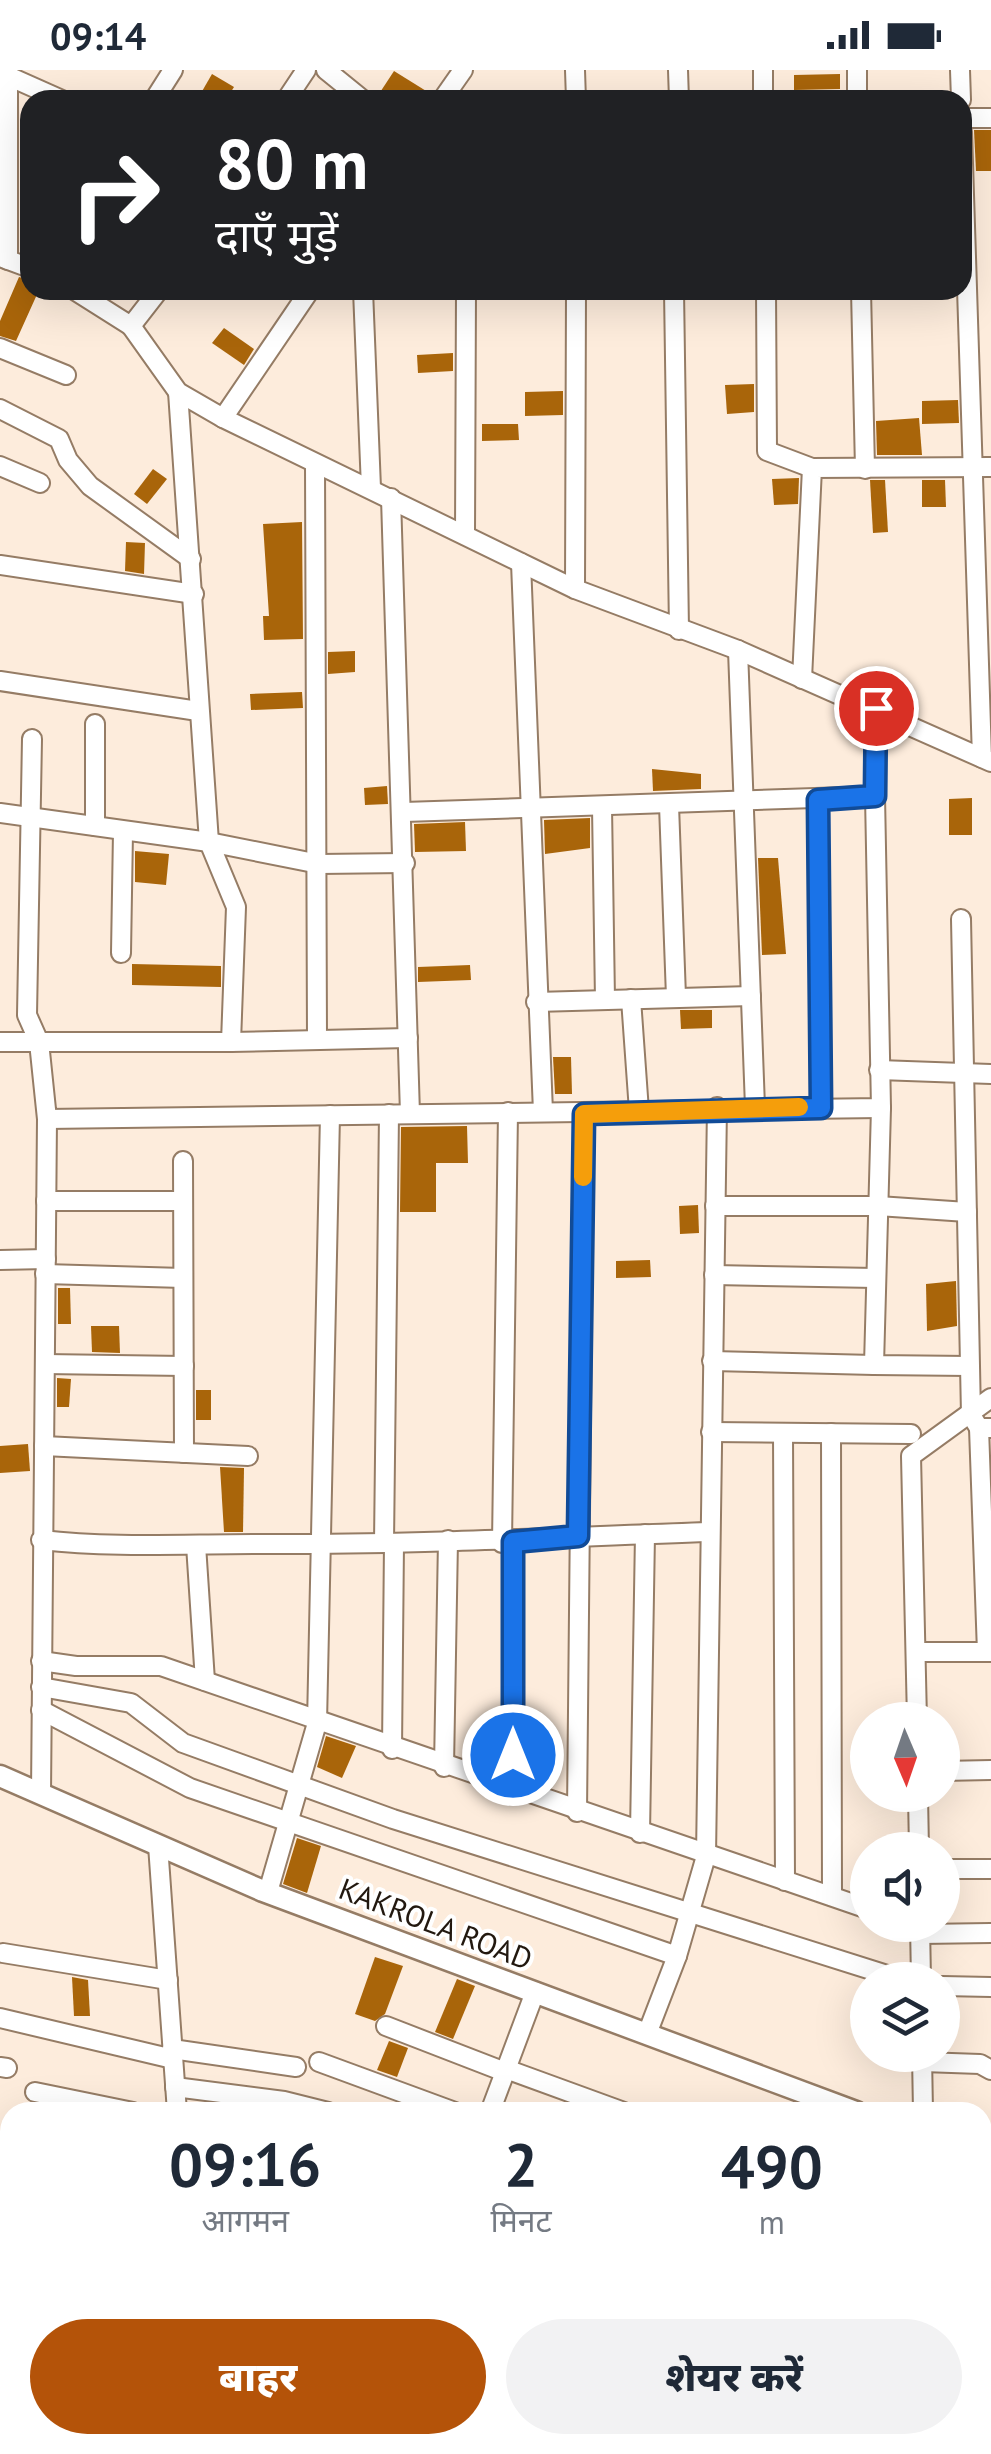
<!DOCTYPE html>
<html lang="hi">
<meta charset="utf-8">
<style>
body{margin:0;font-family:"PT Sans","Noto Sans Devanagari",sans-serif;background:#f2f2f3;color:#1f2937;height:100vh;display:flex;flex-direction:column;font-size:38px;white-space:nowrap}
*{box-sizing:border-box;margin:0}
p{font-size:32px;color:#747a83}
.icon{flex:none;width:55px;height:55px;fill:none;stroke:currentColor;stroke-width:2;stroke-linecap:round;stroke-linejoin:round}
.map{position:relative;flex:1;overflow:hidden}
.sheet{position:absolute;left:0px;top:2032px;width:992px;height:352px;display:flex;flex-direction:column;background:#fff;border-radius:30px 30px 0 0;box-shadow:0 10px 40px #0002}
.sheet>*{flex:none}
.top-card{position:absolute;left:20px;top:20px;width:952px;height:210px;border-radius:30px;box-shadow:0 10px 40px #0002;background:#202124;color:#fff;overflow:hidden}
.needle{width:65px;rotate:178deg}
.buttons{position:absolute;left:850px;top:1632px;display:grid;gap:20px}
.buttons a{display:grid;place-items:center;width:110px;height:110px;border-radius:50%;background:#fff;box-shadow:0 10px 40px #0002;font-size:50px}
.pin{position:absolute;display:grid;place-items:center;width:85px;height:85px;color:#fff;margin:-42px;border:5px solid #fff;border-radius:50%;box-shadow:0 2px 10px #0007}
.me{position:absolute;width:110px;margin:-55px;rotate:0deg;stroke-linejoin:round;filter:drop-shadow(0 0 8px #0008)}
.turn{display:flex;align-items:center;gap:35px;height:210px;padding:0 30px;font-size:45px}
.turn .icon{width:130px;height:130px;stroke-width:2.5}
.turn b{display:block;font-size:70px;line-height:85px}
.eta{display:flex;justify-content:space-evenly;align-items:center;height:170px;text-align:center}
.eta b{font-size:60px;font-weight:800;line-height:70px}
.button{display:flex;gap:20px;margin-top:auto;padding:20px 30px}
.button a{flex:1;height:115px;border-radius:60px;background:#b45309;color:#fff;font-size:40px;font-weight:800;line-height:115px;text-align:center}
.button a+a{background:#f2f2f3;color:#1f2937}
.status{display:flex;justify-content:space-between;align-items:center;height:70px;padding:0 50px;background:#fff;direction:ltr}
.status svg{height:28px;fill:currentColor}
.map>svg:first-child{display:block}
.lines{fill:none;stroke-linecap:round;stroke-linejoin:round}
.stream{stroke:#df964c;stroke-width:6}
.building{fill:#a9650a}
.minor-casing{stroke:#957c65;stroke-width:22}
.tertiary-casing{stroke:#957c65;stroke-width:25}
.minor{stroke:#fff;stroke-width:18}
.tertiary{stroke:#fff;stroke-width:20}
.route-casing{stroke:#114b97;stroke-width:25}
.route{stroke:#1a73e8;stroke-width:18}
.slow{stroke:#f59e0b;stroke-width:18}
.labels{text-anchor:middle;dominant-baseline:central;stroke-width:8;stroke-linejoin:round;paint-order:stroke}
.street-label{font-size:30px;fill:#22180f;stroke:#fff}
</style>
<div class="status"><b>09:14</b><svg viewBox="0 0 49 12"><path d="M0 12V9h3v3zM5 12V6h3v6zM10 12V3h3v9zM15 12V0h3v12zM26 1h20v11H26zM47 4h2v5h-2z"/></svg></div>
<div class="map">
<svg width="991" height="2384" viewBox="0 0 991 2384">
<rect width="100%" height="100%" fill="#fdecdc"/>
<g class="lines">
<polyline class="stream" points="0,2091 10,2093"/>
</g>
<g class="building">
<polygon points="394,1 431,24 430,30 375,30"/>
<polygon points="212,4 234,17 226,30 197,30"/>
<polygon points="840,4 840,19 794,20 794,5"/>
<polygon points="974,60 991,60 991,101 976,101"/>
<polygon points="19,207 30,210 30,220 39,220 16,271 0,266 0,251"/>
<polygon points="224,258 254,279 244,295 212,273"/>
<polygon points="453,283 453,301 418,303 417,285"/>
<polygon points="754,314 754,342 727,344 725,315"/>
<polygon points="563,321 563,345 525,346 525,322"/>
<polygon points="958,330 959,353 922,354 922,331"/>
<polygon points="919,348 922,385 877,385 876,351"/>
<polygon points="482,354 518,354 519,370 482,371"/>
<polygon points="153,399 167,409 147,434 134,424"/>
<polygon points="799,408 798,434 774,435 772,409"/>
<polygon points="870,410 885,410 888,462 873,463"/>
<polygon points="922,410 945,410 946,437 922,437"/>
<polygon points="302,452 303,569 264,570 263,546 269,546 263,454"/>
<polygon points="126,472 145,473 144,504 125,501"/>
<polygon points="355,581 355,602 328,604 328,582"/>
<polygon points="302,622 303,638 251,640 250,624"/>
<polygon points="652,699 701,704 701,719 653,721"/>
<polygon points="387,716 388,734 365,735 364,718"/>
<polygon points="972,728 972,765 949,765 949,729"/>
<polygon points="590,748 590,778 545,784 544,750"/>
<polygon points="465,752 466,781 415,782 414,754"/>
<polygon points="135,781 169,784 166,815 135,812"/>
<polygon points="758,788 778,788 786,884 762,885"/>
<polygon points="132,894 221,896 221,917 132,915"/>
<polygon points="470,895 471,910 418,912 418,897"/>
<polygon points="680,940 712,940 712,958 681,959"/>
<polygon points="553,987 571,987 572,1024 555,1024"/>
<polygon points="467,1056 468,1093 436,1093 436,1142 400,1142 401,1057"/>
<polygon points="698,1135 699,1163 680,1164 679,1136"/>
<polygon points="650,1190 651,1207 616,1208 616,1191"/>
<polygon points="956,1211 957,1256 927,1261 926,1214"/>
<polygon points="58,1218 70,1218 71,1254 58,1254"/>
<polygon points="91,1256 119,1256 120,1283 92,1282"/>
<polygon points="57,1308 71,1309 69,1337 57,1337"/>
<rect x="196" y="1320" width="15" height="30"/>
<polygon points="28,1374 30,1401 0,1403 0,1376"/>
<polygon points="220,1397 244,1398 243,1462 224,1462"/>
<polygon points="326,1666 356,1676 342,1708 317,1697"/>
<polygon points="297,1768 321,1776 307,1823 283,1814"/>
<polygon points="375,1887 403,1896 385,1944 375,1951 355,1944"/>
<polygon points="72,1907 88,1910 90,1946 74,1946"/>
<polygon points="457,1909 475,1916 453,1969 435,1962"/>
<polygon points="389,1971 408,1978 397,2007 377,2000"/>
</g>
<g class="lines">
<defs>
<g id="minor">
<polyline points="326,0 363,30"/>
<polyline points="575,0 576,30"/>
<polyline points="678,0 679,30"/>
<polyline points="763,0 763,30"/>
<polyline points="857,0 857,30"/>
<polyline points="960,0 961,30"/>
<polyline points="8,6 62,30"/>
<polyline points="154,30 173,0"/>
<polyline points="286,30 306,0"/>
<polyline points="442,30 463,0"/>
<polyline points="962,48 991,48"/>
<polyline points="962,62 982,688"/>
<polyline points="0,187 30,198"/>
<polyline points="8,190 8,0"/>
<polyline points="74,220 131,256 159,220"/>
<polyline points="363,220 371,418"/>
<polyline points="674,220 679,560"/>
<polyline points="766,220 767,381 812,398"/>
<polyline points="861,220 865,399"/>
<polyline points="131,256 178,322 223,348 575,519 738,580 991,692"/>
<polyline points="0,278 66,305"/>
<polyline points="0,339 59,369 68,390 90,416 191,489"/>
<polyline points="223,348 310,220"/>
<polyline points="315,394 317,970"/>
<polyline points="0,396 40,413"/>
<polyline points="391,428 410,1044"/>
<polyline points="465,465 466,220"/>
<polyline points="521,493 543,1042"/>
<polyline points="0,495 194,524"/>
<polyline points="575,519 576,220"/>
<polyline points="738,580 755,1037"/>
<polyline points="802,609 812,398 991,397"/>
<polyline points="0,611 198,641"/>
<polyline points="95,654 95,756"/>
<polyline points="32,669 27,945 39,972 47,1049 881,1038 875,726 404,742"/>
<polyline points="875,726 876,638"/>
<polyline points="818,730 821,1037"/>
<polyline points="669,735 676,927"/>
<polyline points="602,737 605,930"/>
<polyline points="0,743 209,772 319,794 405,793"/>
<polyline points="961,849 971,1345 979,1358 991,1358"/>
<polyline points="121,883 123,762"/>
<polyline points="631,929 639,1041"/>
<polyline points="536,932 751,926"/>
<polyline points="0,972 231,972 236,837 209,772 178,322"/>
<polyline points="231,972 408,968"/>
<polyline points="879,1000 991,1004"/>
<polyline points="881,1038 874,1295 969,1296"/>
<polyline points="183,1091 184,1383"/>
<polyline points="46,1131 183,1131"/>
<polyline points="715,1136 878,1136 967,1142"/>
<polyline points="0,1190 46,1189"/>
<polyline points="45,1204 183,1208"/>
<polyline points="714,1205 876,1208"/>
<polyline points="712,1291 874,1295"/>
<polyline points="45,1294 184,1296"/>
<polyline points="979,1358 987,1582"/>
<polyline points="711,1362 911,1364"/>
<polyline points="783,1363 785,1811"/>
<polyline points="831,1363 832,1826"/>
<polyline points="44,1376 248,1386"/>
<path d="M 41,1470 C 112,1478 182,1474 253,1474 C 406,1475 557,1467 709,1462"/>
<polyline points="384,1473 389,1044"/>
<polyline points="502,1473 508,1042"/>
<polyline points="196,1475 205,1611"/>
<polyline points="916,1582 991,1582"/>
<polyline points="41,1591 76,1596 161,1596 868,1839"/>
<polyline points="41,1617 131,1633 183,1673 393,1749 903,1910"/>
<polyline points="41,1640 190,1718 677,1886 706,1786 717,1037"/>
<polyline points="917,1650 911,1386 991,1328"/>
<polyline points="392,1679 394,1473"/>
<polyline points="444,1697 448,1470"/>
<polyline points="942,1701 991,1700"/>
<polyline points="513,1720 513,1472"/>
<polyline points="41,1724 47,1049"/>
<polyline points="918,1725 919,1780"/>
<polyline points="577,1742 584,1043"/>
<polyline points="640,1763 645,1464"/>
<polyline points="158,1775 177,2042"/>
<polyline points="942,1799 991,1799"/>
<polyline points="268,1822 317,1653 330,1045"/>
<polyline points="902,1855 921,1864 991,1863"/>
<polyline points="920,1855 921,1910"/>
<polyline points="3,1883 168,1910"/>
<polyline points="942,1916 991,1917"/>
<polyline points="0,1948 173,1989"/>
<polyline points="386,1956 505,2002"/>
<polyline points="647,1964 677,1886"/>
<polyline points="172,1979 296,1997"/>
<polyline points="922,1985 923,2042"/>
<polyline points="319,1992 455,2042"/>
<polyline points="923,1992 980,1994 991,2000"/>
<polyline points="0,1997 7,1998"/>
<polyline points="506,1999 624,2042"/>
<polyline points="175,2017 284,2031 328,2042"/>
<polyline points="35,2022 133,2042"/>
<polyline points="490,2042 535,1922"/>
<polyline points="0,2073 10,2075"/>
<polyline points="0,2107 10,2110"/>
<polyline points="0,2276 1,2313"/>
<polyline points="982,2284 991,2286"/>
<polyline points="982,2352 991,2352"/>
<polyline points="342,2375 343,2384"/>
<polyline points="0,2384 158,2375"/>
<polyline points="691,2384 692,2375"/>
<polyline points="922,2384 922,2375"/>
</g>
<g id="tertiary">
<polyline points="0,1706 263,1821 856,2042"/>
<polyline points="982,2096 991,2100"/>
</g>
</defs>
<use href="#minor" class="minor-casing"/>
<use href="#tertiary" class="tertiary-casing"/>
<use href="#minor" class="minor"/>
<use href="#tertiary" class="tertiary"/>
</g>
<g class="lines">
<defs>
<polyline id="route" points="513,1685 513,1472 578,1466 584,1044 821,1038 818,730 875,726 876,638"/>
</defs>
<use href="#route" class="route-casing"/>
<use href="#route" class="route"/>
<polyline class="slow" points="583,1107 584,1044 799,1037"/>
</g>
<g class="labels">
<g class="street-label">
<text transform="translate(436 1853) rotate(21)">KAKROLA ROAD</text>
</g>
</g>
</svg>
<div class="buttons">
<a><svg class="needle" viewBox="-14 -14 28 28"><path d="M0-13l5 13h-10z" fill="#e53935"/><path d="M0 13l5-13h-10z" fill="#747a83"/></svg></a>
<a><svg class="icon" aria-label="sound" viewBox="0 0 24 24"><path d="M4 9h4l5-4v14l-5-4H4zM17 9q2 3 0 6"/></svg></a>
<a><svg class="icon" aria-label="layers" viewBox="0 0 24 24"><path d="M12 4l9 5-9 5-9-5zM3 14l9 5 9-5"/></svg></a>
</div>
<div class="pin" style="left:876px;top:638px;background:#d93025"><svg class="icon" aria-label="arrive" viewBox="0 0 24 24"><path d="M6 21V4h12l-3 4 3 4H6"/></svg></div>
<svg class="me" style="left:513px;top:1685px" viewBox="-20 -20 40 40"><circle r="17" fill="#1a73e8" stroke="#fff" stroke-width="3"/><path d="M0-11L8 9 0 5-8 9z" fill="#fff"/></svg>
<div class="top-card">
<div class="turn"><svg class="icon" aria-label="right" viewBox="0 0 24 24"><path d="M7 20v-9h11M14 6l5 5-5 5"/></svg><div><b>80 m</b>दाएँ मुड़ें</div></div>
</div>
<section class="sheet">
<div class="eta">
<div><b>09:16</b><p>आगमन</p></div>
<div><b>2</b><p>मिनट</p></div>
<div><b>490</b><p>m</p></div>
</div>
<div class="button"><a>बाहर</a><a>शेयर करें</a></div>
</section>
</div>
